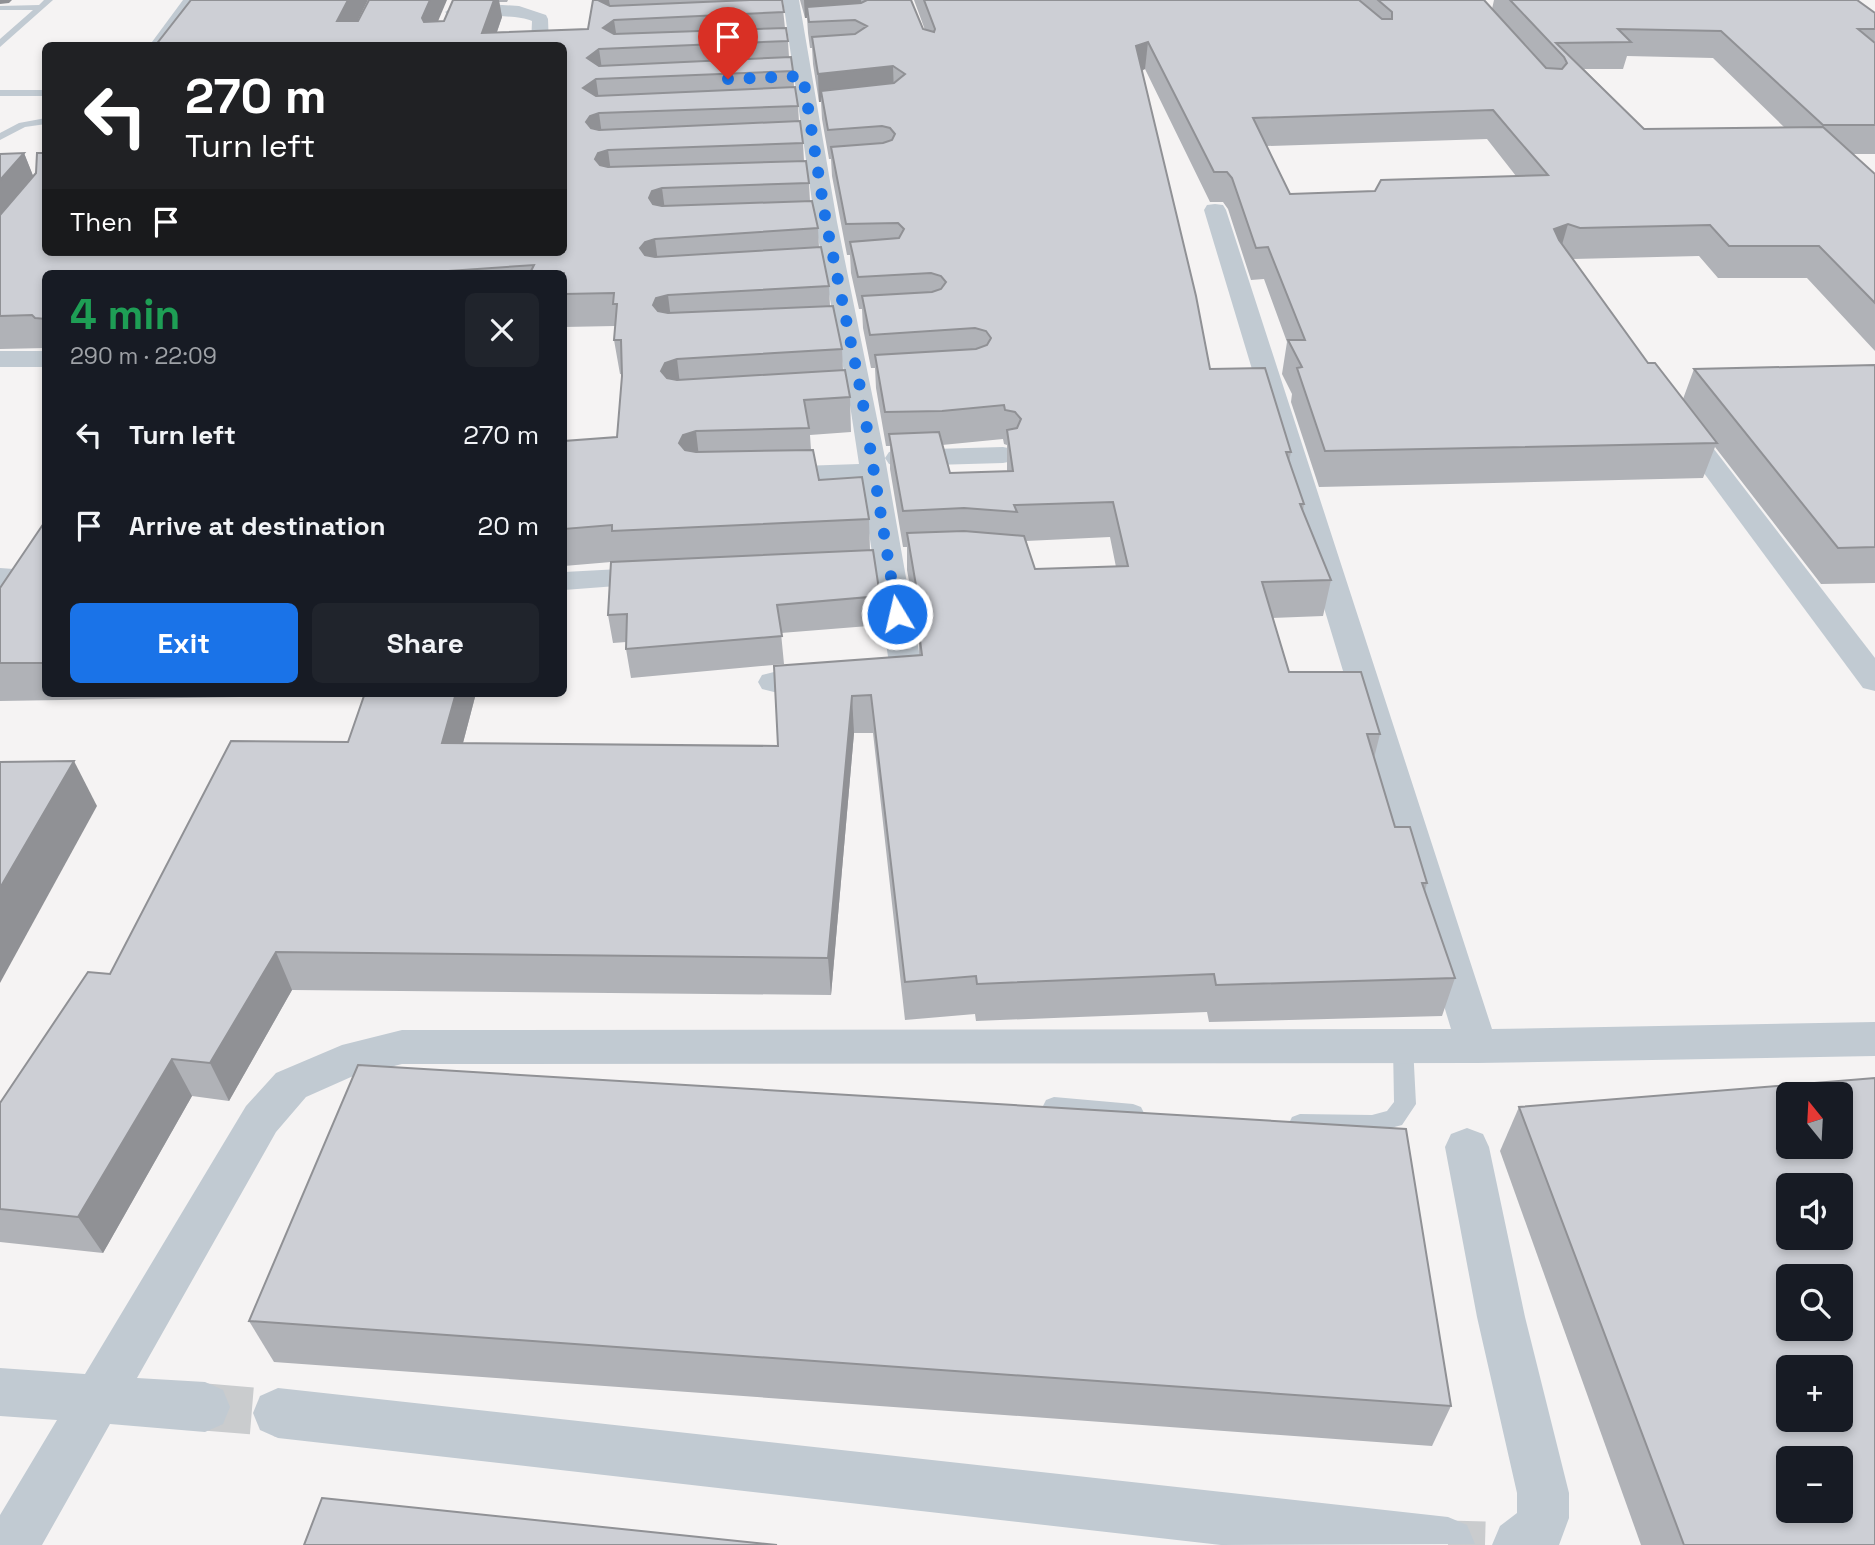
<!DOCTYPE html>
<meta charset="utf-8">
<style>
body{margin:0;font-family:"Space Grotesk",sans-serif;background:#20242c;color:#f1f3f6;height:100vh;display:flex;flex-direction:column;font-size:26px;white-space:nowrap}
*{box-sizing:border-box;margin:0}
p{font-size:23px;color:#9ea1a6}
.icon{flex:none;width:38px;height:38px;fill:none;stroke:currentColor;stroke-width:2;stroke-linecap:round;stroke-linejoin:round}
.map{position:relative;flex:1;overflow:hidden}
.details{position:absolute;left:42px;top:270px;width:525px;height:427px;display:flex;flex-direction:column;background:#171b24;border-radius:10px;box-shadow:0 4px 10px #0003}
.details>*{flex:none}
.guide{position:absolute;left:42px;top:42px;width:525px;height:214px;border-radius:10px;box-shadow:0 4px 10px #0003;background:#202124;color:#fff;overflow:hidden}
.needle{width:46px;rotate:342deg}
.buttons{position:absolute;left:1776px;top:1082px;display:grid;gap:14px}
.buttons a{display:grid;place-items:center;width:77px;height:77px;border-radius:10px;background:#171b24;box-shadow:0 4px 10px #0003;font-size:35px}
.pin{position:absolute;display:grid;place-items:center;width:60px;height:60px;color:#fff;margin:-72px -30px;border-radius:50% 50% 50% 0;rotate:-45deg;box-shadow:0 0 7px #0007}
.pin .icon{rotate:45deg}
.me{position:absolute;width:77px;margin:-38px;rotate:351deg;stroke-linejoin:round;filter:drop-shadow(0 0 5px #0008)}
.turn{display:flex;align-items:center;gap:24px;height:147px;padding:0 28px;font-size:32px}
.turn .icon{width:91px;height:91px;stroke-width:2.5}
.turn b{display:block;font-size:49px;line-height:60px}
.then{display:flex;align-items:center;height:66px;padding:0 28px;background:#0003;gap:14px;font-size:26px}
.round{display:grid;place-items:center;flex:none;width:74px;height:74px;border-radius:10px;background:#20242c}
.summary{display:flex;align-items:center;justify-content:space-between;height:119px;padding:0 28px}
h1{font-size:42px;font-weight:800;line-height:52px;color:#1e9e55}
.button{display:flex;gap:14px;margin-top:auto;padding:14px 28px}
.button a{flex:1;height:80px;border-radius:10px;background:#1a73e8;color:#fff;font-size:28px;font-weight:800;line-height:80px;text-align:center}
.button a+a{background:#20242c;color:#f1f3f6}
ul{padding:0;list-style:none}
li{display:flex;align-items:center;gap:21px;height:91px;padding:0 28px}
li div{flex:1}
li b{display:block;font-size:26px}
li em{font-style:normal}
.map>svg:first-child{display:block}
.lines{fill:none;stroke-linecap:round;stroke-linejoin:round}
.street-tunnel{stroke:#caccce;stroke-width:47;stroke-dasharray:47 24;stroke-linecap:butt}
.lane{fill:#c1cad2;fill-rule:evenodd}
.street{fill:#c1cad2;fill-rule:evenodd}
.wall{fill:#b0b2b7;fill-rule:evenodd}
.shaded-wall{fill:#909195}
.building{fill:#cdcfd5;stroke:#909195;stroke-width:2;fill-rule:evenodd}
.route{stroke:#1a73e8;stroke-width:12;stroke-dasharray:0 21.6}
</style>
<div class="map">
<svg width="1875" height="1545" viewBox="0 0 1875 1545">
<rect width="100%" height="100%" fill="#f5f3f3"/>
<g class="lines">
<g class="street-tunnel">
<polyline points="205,1407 278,1413"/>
<polyline points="1448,1544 1485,1545"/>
</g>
<g class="lane">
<polygon points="44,0 53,0 0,47 0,39 33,10 0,10 0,6 39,5"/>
<rect x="0" y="90" width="46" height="6"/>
<polygon points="46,118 46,124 25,127 0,140 0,133 19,123"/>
<polygon points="1403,1038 1410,1040 1413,1046 1416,1104 1402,1125 1372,1133 1300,1132 1292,1129 1289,1123 1292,1117 1300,1114 1372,1115 1387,1111 1394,1102 1393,1046 1396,1040"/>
<polygon points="1054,1097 1133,1104 1141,1107 1144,1113 1141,1119 1133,1122 1054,1115 1046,1112 1043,1106 1046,1100"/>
</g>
<g class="street">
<polygon points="183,0 199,0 166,46 149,46"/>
<polygon points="783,0 799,0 837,222 885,458 889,452 899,450 1003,447 1013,449 1017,455 1013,461 1003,463 899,466 889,464 885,458 921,663 910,680 889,686 774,692 762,689 758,682 762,675 774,672 886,666 889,663 861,481 772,483 762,481 758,475 762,469 772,467 859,464 848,392 815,222"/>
<path d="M 486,4 L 519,6 L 546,15 L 548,19 L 549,46 L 531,46 L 532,21 C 509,11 453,21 445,12 L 453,7 Z"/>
<polygon points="1215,204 1223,205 1226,210 1492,1029 1875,1022 1875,1056 1477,1063 402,1064 351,1077 306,1097 276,1132 137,1378 205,1382 223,1390 230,1407 223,1424 205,1432 110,1424 42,1545 0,1545 0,1515 57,1420 0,1416 0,1368 85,1374 246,1106 276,1073 342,1045 402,1030 1451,1029 1204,210 1207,205"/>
<rect x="0" y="351" width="46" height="16"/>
<polygon points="1681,416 1690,418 1875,658 1875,691 1863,688 1672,430 1668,424 1672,418"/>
<polygon points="658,567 669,570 673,576 669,582 564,590 564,572"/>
<polygon points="0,568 41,571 45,577 41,583 0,586"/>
<polygon points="1467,1128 1483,1134 1489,1147 1525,1317 1569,1493 1569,1518 1559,1545 1492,1545 1500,1526 1517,1513 1517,1493 1477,1317 1445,1147 1451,1134"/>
<polygon points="278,1388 1448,1517 1467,1525 1475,1544 1221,1545 278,1438 260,1430 253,1413 260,1396"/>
</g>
</g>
<g class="wall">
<polygon points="453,0 508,0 507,2 499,2 502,17 497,32 588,29 593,0 782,0 785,28 788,41 789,57 793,71 794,87 798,106 799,122 803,143 804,161 809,183 810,201 818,228 819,247 829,286 830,306 842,349 843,370 850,397 851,432 810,435 811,450 819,480 869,519 870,550 880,596 881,625 781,633 784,664 631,678 626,649 626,642 613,643 608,615 611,562 564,566 564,441 617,437 622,374 620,374 614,340 615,326 564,327 564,273 46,273 46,348 0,349 0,154 24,153 33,176 46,252 564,252 438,22 444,21"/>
<path d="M 800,0 L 911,0 L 923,29 L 925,30 L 914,0 L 1484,0 L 1492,9 L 1494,0 L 1857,0 L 1875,13 L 1875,154 L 1853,154 L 1875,174 L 1875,351 L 1807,278 L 1718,278 L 1699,256 L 1573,259 L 1648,363 L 1683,399 L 1694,369 L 1875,365 L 1875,583 L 1821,584 L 1715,447 L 1703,478 L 1319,487 L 1291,402 L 1292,394 L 1282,374 L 1287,342 L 1264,279 L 1251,280 L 1228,209 L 1223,202 L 1210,202 L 1145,69 L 1142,71 L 1210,369 L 1291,452 L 1289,462 L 1304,504 L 1303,511 L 1331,580 L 1323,616 L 1272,618 L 1289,672 L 1380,734 L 1374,758 L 1395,827 L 1427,883 L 1425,891 L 1455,978 L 1442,1016 L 1209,1022 L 1207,1012 L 976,1021 L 975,1014 L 905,1020 L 873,733 L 854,733 L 831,995 L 292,990 L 229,1101 L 192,1096 L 103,1253 L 0,1242 L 0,1103 L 110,974 L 348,742 L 364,695 L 0,701 L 0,588 L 46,520 L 46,693 L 474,693 L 475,697 L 463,743 L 778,746 L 774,666 L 919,656 L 919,636 L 907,570 L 907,547 L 903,547 L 890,469 L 890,446 L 886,446 L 876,388 L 875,368 L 871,368 L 863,328 L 862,309 L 859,309 L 851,273 L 850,255 L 847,255 L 832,176 L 831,159 L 829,159 L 822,119 L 821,102 L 819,102 L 813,64 L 812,48 L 810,48 L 808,33 L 807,18 L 805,18 ZM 1627,56 L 1713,58 L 1784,127 L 1644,129 L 1584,69 L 1623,69 ZM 1487,139 L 1516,176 L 1375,191 L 1290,194 L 1267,146 ZM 1003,439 L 1004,444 L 1007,445 L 1007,471 L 950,473 L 942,445 ZM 1110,537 L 1116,567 L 1035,569 L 1026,541 Z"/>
<polygon points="1519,1107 1875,1545 1641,1545 1500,1151"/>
<polygon points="249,1321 1451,1406 1432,1446 274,1362"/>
</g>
<g class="shaded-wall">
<polygon points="0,0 12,0 9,3 0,4"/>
<polygon points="348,0 368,0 345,46 337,21"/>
<polygon points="430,0 447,0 428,45 422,18"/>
<polygon points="494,0 499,0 502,17 492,46 482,33"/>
<polygon points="598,0 609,0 612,18"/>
<polygon points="804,0 861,0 862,14 807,7 807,18 805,18"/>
<polygon points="614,20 618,46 603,28"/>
<polygon points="1148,42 1145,69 1134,73 1136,46"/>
<polygon points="599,49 603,76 596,79 600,107 583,88 587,58"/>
<polygon points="893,66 894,94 821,91 821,102 819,102 818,74"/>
<polygon points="599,113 603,142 586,122 590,116"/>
<polygon points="608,150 612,180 595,159 598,153"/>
<polygon points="24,153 36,183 0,225 0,180"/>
<polygon points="662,188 666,218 649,198 652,191"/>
<polygon points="1568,224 1559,255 1554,229"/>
<polygon points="655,239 659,270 644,280 640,248 645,242"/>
<polygon points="668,295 672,327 653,305 656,298"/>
<polygon points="677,359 681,393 661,371 665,363"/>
<polygon points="696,431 700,466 679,443 683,435"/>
<polygon points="456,693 474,693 475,697 453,781 442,743"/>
<polygon points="852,696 854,733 831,995 828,958"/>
<polygon points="74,761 97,806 0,983 0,888"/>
<polygon points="276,952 292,990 229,1101 210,1063"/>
<polygon points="172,1059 192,1096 103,1253 78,1217"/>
</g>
<g class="building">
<polygon points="191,0 348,0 337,21 358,21 369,0 430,0 422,18 424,22 444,21 453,0 494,0 482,33 588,29 593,0 598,0 610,6 750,0 782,0 784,12 614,20 603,28 614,34 786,28 788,41 599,49 587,58 599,66 791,57 793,71 596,79 583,88 596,96 795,87 798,106 599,113 590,116 586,122 591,128 599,130 800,121 803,143 608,150 598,153 595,159 600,165 608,167 806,161 809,183 662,188 652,191 649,198 653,204 662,206 812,201 818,228 655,239 645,242 640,248 645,255 655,257 821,247 829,286 668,295 656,298 653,305 658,311 668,313 833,306 842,349 677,359 665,363 661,371 667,378 677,380 845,370 850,397 804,400 809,428 696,431 683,435 679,443 685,450 696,452 813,450 819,480 862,477 869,519 612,531 612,525 564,529 564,441 617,437 622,376 621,340 614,340 617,304 613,304 614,293 564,294 564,273 530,273 534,265 419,273 46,273 46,319 35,318 32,315 0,316 0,215 36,173 37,153 46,153 46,252 564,252 564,46 155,46"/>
<path d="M 867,0 L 911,0 L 923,29 L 934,32 L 935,29 L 924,0 L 1359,0 L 1382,19 L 1392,19 L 1392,12 L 1378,0 L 1484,0 L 1546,68 L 1562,69 L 1567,63 L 1564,57 L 1510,0 L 1857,0 L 1875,13 L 1875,29 L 1858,29 L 1875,43 L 1875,125 L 1823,125 L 1721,31 L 1618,29 L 1631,42 L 1556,43 L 1644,129 L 1823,127 L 1875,174 L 1875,303 L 1819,246 L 1729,246 L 1710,225 L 1580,228 L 1568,224 L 1554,229 L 1559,240 L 1648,363 L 1655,363 L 1717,443 L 1325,451 L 1297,368 L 1302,367 L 1288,340 L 1305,340 L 1268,247 L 1256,248 L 1232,178 L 1227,172 L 1214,172 L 1148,42 L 1136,46 L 1196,296 L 1210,369 L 1265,368 L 1291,452 L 1286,452 L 1304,504 L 1300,504 L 1331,580 L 1262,582 L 1289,672 L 1361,672 L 1380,734 L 1367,734 L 1395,827 L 1410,827 L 1427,883 L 1422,883 L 1455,978 L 1216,985 L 1214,974 L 977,984 L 976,976 L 905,982 L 871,695 L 852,696 L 828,958 L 276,952 L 210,1063 L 172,1059 L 78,1217 L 0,1209 L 0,1103 L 88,972 L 110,974 L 231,741 L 348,742 L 365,693 L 456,693 L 442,743 L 778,746 L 774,666 L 922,655 L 919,633 L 923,626 L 907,533 L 964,531 L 1024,536 L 1035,569 L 1128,566 L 1113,502 L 1014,505 L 1017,512 L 964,508 L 903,511 L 889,434 L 939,432 L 950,473 L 1013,471 L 1007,430 L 1017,428 L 1021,419 L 1015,412 L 1005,410 L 1004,405 L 942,411 L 885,412 L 875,355 L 976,349 L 987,345 L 991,338 L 986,331 L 975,328 L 870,335 L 862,296 L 932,292 L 941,289 L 946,282 L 941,276 L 931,273 L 858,277 L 850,242 L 899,238 L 904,229 L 898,223 L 846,224 L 831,147 L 883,143 L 892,140 L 895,134 L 890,128 L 882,126 L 828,130 L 821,91 L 894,83 L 905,74 L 893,66 L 818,74 L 812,37 L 855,34 L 867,26 L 855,20 L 809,22 L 807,7 L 861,3 ZM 1493,110 L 1548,175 L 1381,180 L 1375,191 L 1290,194 L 1253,118 Z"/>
<polygon points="24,153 0,180 0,154"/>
<polygon points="1875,365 1875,547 1838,548 1694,369"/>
<polygon points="46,520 46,663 0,663 0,588"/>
<polygon points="873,550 880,596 777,605 782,636 626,649 627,614 608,615 611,562"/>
<polygon points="74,761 0,888 0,762"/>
<polygon points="358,1065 1406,1129 1451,1406 249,1321"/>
<path d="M 1875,1078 L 1875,1545 L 1684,1545 L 1519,1107 ZM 1788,1094 L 1841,1094 L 1841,1146 L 1788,1146 ZM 1788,1185 L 1841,1185 L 1841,1237 L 1788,1237 ZM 1788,1276 L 1841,1276 L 1841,1328 L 1788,1328 ZM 1788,1367 L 1841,1367 L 1841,1419 L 1788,1419 ZM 1788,1458 L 1841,1458 L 1841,1510 L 1788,1510 Z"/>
<polygon points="322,1498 777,1545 304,1545"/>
</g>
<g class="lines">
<polyline class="route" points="728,79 803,76 826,222 861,392 897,614"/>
</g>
</svg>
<div class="buttons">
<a><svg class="needle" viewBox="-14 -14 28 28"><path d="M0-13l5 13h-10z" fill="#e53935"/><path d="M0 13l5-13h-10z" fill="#9ea1a6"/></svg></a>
<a><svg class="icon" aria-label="sound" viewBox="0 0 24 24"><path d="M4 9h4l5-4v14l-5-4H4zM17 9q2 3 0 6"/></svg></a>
<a><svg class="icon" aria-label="search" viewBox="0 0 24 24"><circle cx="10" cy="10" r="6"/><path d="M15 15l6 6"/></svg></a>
<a>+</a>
<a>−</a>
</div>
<div class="pin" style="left:728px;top:79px;background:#d93025"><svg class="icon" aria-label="arrive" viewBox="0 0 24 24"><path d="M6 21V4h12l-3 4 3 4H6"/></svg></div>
<svg class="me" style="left:897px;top:614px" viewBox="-20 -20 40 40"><circle r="17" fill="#1a73e8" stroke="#fff" stroke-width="3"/><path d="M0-11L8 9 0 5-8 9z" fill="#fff"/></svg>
<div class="guide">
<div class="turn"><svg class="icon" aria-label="left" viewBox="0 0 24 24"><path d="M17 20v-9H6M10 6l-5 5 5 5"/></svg><div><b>270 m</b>Turn left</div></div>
<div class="then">Then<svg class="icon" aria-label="arrive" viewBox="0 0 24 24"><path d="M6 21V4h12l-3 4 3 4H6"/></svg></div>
</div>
<section class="details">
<div class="summary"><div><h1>4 min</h1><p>290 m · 22:09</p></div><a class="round"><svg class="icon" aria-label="close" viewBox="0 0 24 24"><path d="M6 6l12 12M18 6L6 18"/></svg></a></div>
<ul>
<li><svg class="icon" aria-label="left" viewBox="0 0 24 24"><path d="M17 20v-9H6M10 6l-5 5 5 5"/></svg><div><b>Turn left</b></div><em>270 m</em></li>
<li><svg class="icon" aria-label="arrive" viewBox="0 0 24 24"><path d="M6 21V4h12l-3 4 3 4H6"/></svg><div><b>Arrive at destination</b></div><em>20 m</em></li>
</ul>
<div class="button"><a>Exit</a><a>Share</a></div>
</section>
</div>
